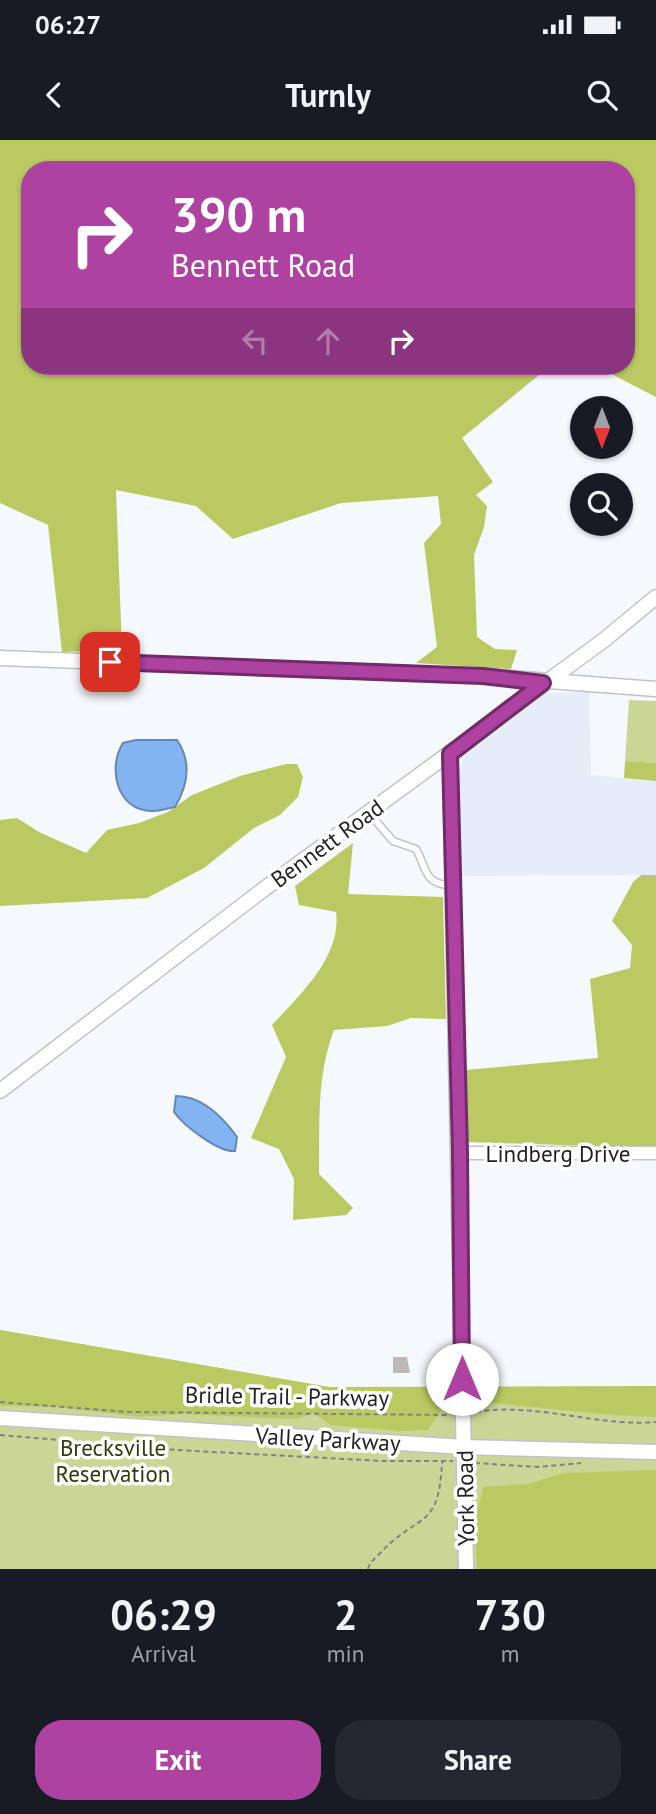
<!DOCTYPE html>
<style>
body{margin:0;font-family:"PT Sans",sans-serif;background:#242831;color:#f1f3f6;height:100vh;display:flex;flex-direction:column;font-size:26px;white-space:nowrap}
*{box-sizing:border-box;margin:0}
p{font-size:23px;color:#9ea1a6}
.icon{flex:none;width:38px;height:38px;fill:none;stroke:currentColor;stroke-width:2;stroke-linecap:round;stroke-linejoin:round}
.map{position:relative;height:1429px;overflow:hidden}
.panel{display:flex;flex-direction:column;background:#171b24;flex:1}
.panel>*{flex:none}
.banner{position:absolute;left:21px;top:21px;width:614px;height:214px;border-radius:28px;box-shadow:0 2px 5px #0004;background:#ae42a1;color:#fff;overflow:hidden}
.needle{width:46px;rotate:180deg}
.tools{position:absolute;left:570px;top:256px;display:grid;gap:14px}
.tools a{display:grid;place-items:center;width:63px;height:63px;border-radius:50%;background:#171b24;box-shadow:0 2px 5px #0004;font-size:35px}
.pin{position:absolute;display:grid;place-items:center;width:60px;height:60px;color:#fff;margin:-30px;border-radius:14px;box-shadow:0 4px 10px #0006}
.me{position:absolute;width:77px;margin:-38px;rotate:0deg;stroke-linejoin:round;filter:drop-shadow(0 0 5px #0008)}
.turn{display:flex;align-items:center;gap:24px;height:147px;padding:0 35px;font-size:32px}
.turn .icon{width:91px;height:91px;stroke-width:2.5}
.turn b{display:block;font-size:49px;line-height:60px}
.lanes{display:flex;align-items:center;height:66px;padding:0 35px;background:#0003;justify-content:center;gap:35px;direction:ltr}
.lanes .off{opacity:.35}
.eta{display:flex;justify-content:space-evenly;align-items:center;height:119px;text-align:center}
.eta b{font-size:42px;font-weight:600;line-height:49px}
.button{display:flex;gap:14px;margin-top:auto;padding:14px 35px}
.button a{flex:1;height:80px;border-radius:28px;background:#ae42a1;color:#fff;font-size:28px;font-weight:600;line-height:80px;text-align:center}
.button a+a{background:#242831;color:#f1f3f6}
.status{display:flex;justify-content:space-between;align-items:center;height:49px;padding:0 35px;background:#171b24;direction:ltr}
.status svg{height:19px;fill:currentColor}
header{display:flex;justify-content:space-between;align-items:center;height:91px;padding:0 35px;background:#171b24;font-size:32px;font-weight:600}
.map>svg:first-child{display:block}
.built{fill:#e6edf9}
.green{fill:#cbd596}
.forest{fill:#bbc963}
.water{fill:#83b4f1;stroke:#6588b3;stroke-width:2}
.building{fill:#beb9b6}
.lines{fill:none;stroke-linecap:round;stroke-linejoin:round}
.service-casing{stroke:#c1c3c8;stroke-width:9}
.minor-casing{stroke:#c1c3c8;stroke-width:15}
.tertiary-casing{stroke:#c1c3c8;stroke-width:17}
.path{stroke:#808285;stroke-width:2;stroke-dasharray:5 3.5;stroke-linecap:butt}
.service{stroke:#fff;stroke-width:6}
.minor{stroke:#fff;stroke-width:12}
.tertiary{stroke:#fff;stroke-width:14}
.route-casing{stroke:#712b69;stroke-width:18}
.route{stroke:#ae42a1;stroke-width:12}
.labels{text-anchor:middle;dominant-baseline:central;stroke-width:7;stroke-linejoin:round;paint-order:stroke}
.street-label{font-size:23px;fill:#1f2022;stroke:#fff}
.park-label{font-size:23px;fill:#33380d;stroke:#fff}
</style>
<div class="status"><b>06:27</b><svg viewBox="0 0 49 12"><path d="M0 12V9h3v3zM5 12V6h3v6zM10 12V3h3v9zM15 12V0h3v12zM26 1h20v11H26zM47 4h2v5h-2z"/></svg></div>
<header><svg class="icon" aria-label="back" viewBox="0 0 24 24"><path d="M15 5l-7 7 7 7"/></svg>Turnly<svg class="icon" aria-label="search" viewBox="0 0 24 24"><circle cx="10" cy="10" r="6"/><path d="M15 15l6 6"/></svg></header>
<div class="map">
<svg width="656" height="1429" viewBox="0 0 656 1429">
<rect width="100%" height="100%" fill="#f5f8fd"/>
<polygon class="built" points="589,552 591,635 656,641 656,735 462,736 458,639 462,621 475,604 543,553"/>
<g class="green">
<polygon points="629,560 656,561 656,623 625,621"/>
<polygon points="0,1190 329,1247 656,1246 656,1429 0,1429"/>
</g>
<g class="forest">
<polygon points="0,0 656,0 656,257 596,226 626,226 626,30 30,30 30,226 550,226 462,298 493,342 476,355 487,366 484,387 474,415 477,497 495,509 517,510 511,529 416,523 437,507 424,403 441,384 438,356 341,363 233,399 196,366 116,350 122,510 62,512 48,385 0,363"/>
<polygon points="625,621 656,623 656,641 624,638"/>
<polygon points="286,624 297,624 303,637 298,657 280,675 254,688 204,728 147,758 0,766 0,680 17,678 39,692 86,713 107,690 139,683 168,672 192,655 240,636"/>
<path d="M 353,703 L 348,754 L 443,757 L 446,879 L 411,878 L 387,886 L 334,890 C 316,937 320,984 319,1034 L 353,1068 L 346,1075 L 293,1080 L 294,1039 L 279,1009 L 251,998 L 286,917 L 272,885 C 300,855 342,816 336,772 L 299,765 L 295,746 Z"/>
<polygon points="641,735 656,735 656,1008 466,1002 465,930 598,918 590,839 630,828 632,805 612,781 633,742"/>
<polygon points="0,1190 329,1247 447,1247 447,1261 428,1290 400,1291 331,1285 313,1273 297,1279 180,1274 140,1277 58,1267 0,1266"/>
<path d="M 656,1246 L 656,1277 C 594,1275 533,1266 471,1261 L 471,1247 Z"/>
<polygon points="656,1330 656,1429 477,1429 475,1380 483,1347 528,1344 563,1333"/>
</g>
<g class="water">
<path d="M 136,600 L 177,600 C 192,622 188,645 175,667 C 168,668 160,671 153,671 C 117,672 107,628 123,603 Z"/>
<path d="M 176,956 C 202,956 222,976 237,997 L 235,1011 C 219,1013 183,985 174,972 Z"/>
</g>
<polygon class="building" points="393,1217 407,1217 410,1233 393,1233"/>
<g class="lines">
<defs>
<path id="service" d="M 369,673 L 393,701 L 416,709 C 428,731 423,743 452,746"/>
<polyline id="minor" points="460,1013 656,1013"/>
<g id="tertiary">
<polyline points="0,518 483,536 656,549"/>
<polyline points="450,614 466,1429"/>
<polyline points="0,951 264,749 604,500 656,457"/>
<polyline points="0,1278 464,1307 656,1312"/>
</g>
</defs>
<use href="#service" class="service-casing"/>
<use href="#minor" class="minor-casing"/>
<use href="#tertiary" class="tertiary-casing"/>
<g class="path">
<polyline points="0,1262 128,1272 450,1275"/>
<path d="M 476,1272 C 537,1262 596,1287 656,1282"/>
<polyline points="0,1295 176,1310 383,1321 453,1321"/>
<polyline points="475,1323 537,1327 581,1323"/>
<path d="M 368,1429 C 370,1421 376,1418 381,1412 C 420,1372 439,1390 442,1322"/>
</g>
<use href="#service" class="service"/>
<use href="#minor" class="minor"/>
<use href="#tertiary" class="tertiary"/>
</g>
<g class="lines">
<defs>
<polyline id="route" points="110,522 483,536 543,543 450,614 460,1013 462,1239"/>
</defs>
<use href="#route" class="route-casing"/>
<use href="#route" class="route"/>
</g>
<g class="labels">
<g class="street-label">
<text transform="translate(327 703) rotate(-36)">Bennett Road</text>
<text x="558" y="1013">Lindberg Drive</text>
<text transform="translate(287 1256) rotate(1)">Bridle Trail - Parkway</text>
<text transform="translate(328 1299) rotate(3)">Valley Parkway</text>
<text transform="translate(465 1358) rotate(-91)">York Road</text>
</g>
<g class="park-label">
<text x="113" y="1307">Brecksville<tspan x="113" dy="26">Reservation</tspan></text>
</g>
</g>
</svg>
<div class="tools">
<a><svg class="needle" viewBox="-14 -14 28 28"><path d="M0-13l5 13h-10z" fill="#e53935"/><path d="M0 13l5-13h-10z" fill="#9ea1a6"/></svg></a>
<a><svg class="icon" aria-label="search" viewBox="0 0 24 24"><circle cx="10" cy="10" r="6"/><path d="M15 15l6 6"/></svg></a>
</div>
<div class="pin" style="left:110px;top:522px;background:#d93025"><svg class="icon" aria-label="arrive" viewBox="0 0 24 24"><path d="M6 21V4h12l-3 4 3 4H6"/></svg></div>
<svg class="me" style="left:462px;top:1239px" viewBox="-20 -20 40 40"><circle r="19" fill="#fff"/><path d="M0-13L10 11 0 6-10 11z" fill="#ae42a1"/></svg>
<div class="banner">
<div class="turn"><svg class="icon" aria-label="right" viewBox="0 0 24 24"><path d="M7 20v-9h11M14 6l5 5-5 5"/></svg><div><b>390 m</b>Bennett Road</div></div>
<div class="lanes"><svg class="icon off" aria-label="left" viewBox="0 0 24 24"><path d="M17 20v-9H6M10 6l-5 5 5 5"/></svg><svg class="icon off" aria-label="ahead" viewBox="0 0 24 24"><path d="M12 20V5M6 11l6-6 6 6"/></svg><svg class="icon" aria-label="right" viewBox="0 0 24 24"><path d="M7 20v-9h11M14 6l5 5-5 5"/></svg></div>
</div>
</div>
<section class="panel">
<div class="eta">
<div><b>06:29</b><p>Arrival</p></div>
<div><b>2</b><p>min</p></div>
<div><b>730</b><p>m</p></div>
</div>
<div class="button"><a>Exit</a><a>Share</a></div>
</section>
